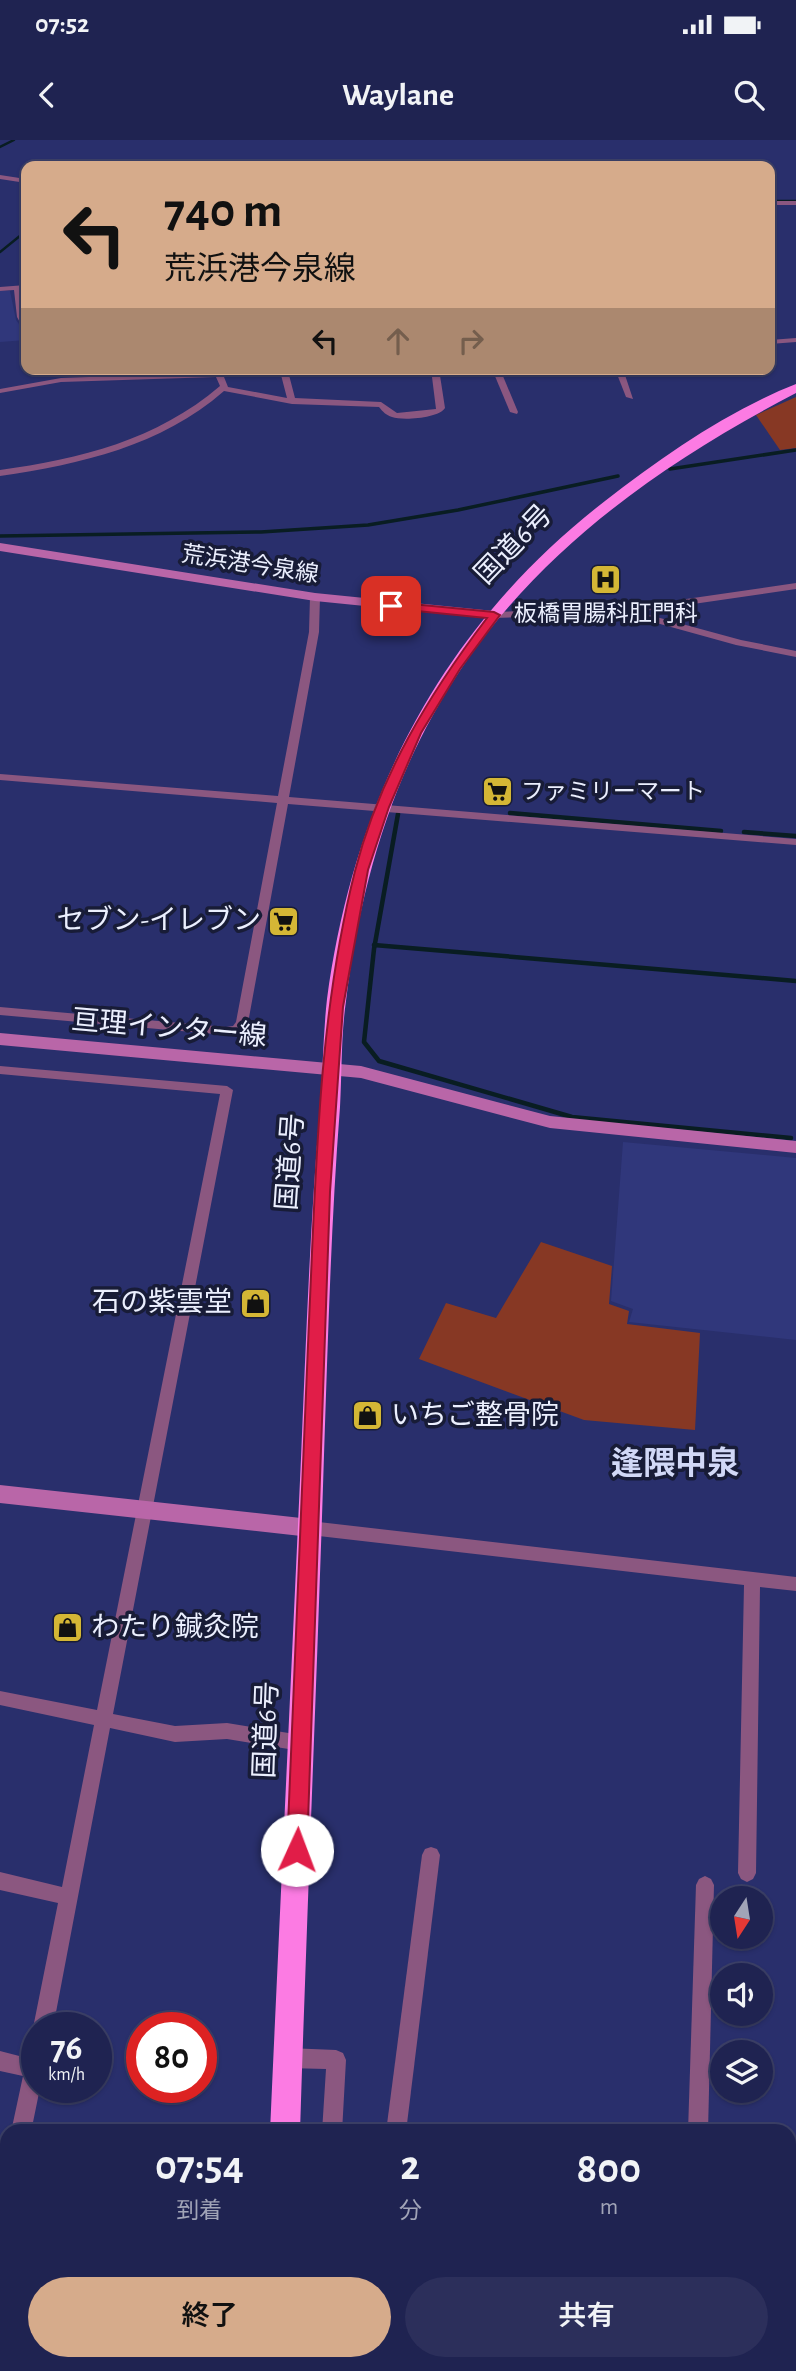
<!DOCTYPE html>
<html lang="ja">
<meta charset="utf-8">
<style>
body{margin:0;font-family:"Alegreya Sans","Noto Sans JP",sans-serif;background:#2c2f5b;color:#f1f3f6;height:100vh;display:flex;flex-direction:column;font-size:26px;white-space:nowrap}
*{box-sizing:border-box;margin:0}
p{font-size:23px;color:#a1a4b7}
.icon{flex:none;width:38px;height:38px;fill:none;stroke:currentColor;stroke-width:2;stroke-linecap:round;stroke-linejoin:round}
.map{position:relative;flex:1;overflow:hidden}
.details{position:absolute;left:0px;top:1984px;width:796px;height:247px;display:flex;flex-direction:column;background:#1f2351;border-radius:21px 21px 0 0;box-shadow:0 2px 5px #0004,0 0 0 2px #3c4068}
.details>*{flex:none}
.top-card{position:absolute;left:21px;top:21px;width:754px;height:214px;border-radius:14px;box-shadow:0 2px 5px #0004,0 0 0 2px #3c4068;background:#d6ab8b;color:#111;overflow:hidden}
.needle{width:46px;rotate:192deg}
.fabs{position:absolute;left:710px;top:1746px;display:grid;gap:14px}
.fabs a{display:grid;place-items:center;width:63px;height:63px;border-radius:50%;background:#1f2351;box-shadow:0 2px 5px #0004,0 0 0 2px #3c4068;font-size:35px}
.speed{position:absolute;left:21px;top:1872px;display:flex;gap:14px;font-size:35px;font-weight:700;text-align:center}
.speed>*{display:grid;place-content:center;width:91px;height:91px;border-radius:50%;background:#1f2351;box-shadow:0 2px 5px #0004,0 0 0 2px #3c4068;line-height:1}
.speed small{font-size:18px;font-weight:400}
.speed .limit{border:10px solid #d22;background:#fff;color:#111}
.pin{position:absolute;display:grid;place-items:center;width:60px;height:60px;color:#fff;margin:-30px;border-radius:14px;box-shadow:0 4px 10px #0006}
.me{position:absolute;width:77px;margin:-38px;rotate:2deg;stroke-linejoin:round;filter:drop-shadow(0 0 5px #0008)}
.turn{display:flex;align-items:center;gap:24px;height:147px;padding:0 28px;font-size:32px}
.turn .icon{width:91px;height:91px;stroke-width:2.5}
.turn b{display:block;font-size:49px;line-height:60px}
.lanes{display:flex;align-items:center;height:66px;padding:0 28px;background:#0003;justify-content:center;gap:35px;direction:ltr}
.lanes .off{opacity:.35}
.eta{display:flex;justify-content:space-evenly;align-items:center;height:119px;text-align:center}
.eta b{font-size:42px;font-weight:600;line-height:49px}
.primary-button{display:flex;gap:14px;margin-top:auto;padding:14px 28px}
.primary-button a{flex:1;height:80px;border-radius:42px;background:#d6ab8b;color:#111;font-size:28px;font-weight:600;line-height:80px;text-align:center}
.primary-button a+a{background:#2c2f5b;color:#f1f3f6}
.status{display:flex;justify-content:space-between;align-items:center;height:49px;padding:0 35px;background:#1f2351;direction:ltr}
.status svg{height:19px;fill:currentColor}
header{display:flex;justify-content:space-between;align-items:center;height:91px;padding:0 28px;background:#1f2351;font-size:32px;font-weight:600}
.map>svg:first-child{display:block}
.built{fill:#30377b}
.green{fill:#873824}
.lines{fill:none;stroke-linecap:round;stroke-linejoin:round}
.stream-far2{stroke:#091d22;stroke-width:2.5}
.stream-far1{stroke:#091d22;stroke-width:3.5}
.stream{stroke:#091d22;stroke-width:4.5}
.street{fill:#8b5780;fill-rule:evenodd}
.secondary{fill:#b966a8;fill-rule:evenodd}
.highway{fill:#fc7be3;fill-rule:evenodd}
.route{fill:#e11d48;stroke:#92132f;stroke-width:2}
.labels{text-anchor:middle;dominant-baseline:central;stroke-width:7;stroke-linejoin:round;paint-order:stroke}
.far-street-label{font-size:23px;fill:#ebeffe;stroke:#181c37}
.far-poi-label{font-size:23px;fill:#ebeffe;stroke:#181c37}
.street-label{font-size:28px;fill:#ebeffe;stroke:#181c37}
.poi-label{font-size:28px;fill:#ebeffe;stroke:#181c37;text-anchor:end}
.quarter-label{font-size:32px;font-weight:bold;fill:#d1d8f6;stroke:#181c37}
</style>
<div class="status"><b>07:52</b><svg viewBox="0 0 49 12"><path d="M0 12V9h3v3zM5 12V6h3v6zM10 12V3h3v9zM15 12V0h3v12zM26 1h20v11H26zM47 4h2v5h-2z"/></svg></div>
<header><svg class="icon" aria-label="back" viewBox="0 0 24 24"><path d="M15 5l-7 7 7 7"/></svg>Waylane<svg class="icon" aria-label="search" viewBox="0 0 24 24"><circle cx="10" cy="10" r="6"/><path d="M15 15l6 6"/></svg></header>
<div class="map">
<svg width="796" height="2231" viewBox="0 0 796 2231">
<rect width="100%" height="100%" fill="#292f6c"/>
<g class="built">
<polygon points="0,151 10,151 16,180 26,194 26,200 0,202"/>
<polygon points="62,229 171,229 170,235 77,236 64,234"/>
<polygon points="623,1002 796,1018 796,1200 629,1182 633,1169 611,1161"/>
</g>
<g class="green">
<polygon points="796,257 796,308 780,310 756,275"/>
<polygon points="541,1102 612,1126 609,1164 629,1171 627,1184 700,1193 695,1290 584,1280 419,1219 446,1163 496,1178"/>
</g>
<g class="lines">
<g class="stream-far2">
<polyline points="0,7 14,0"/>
<polyline points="770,61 796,61"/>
<polyline points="0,112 26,91"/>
</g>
<g class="stream-far1">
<polyline points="670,329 796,310"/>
<polyline points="0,396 261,392 368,385 458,370 618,336"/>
</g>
<g class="stream">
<polyline points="510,673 721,691"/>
<polyline points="398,674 374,809 364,902 379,921 572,977 791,998"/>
<polyline points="744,692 796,696"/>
<polyline points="374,805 796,841"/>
</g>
<g class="street">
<polygon points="98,20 103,21 96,26 89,26"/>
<polygon points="0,35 26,39 26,43 0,39"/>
<rect x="770" y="61" width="26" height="4"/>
<polygon points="26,145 26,149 22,150 26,188 23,188 17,177 14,150 0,151 0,147"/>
<polygon points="796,198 796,202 770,204 770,200"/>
<path d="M 314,229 L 400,229 L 396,231 L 289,235 L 295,258 L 381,262 L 397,273 L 436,269 L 431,229 L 439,229 L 445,268 C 439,278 403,281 392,277 C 386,275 383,272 379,267 L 292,264 L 224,251 C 161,306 81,324 0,336 L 0,330 C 80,319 157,300 220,246 L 216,237 L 61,242 L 0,253 L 0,249 L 61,238 ZM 281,235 L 287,258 L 228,247 L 224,237 Z"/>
<polygon points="492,229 500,229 518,272 517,274 510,272"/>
<polygon points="615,229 623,229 633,259 626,257"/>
<polygon points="796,443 796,449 638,472 741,500 796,511 796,517 736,505 624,474 494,478 489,475 494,472 624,468"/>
<polygon points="315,454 320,457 319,492 289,657 796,699 796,705 288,664 248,883 241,892 226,895 0,875 0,867 226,887 233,886 236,882 277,663 0,640 0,634 278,656 309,492 310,457"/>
<polygon points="0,926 227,946 233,950 113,1574 175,1586 227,1583 301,1595 307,1598 310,1603 307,1608 301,1611 227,1599 175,1602 110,1588 53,1888 37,1888 37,1895 33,1888 58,1763 0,1750 0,1732 62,1747 94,1585 0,1565 0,1551 97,1570 220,954 0,934"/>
<polygon points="310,1381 796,1437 796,1451 760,1447 756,1733 753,1739 747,1742 741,1739 738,1733 744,1445 310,1395 304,1393 302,1388 304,1383"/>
<polygon points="431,1707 437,1709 440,1715 406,1992 386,1992 422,1715 425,1709"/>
<polygon points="705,1736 711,1739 714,1745 708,1992 688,1992 696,1745 699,1739"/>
<polygon points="37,1906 37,1948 40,1948 31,1992 11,1992 23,1936 0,1931 0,1911 27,1918 30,1909"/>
<polygon points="287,1908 336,1910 343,1913 346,1920 342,1992 322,1992 326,1929 287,1928 280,1925 277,1918 280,1911"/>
<polygon points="7,2056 7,2109 0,2112 0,2059"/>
<rect x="789" y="2125" width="7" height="20"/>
<polygon points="683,2224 706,2224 703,2231 680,2231"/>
</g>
<g class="secondary">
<polygon points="0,403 315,453 494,471 501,475 494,479 315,461 0,411"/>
<polygon points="0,893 361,926 550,976 796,1001 796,1013 550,988 361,938 0,905"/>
<polygon points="0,1345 310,1379 318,1382 321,1388 318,1394 310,1397 0,1363"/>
</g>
<g class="highway">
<path d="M 796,244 L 796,253 C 649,330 514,427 433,575 C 384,663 358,762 346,861 C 341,896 342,931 340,967 C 331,1083 328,1199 324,1315 C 317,1540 307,1766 300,1992 L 270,1992 C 280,1767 291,1542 301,1318 C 306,1201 310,1084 320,967 C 323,931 323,895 327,859 C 354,658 442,487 605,361 C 663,316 727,271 796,244 Z"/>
<rect x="260" y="2224" width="32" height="7"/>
</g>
</g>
<path class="route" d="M 391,462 L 494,472 L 500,475 L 460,529 L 421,593 L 389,667 L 368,730 L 343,867 L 330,1052 L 307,1710 L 304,1717 L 297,1720 L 290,1717 L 287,1710 C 294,1534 302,1357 309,1181 C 316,1031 318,877 355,731 C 379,637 429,554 487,478 L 387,468 L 386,466 Z"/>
<defs>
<symbol id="hospital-square" viewBox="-11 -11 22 22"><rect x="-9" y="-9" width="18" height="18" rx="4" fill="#d4b635" stroke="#181c37"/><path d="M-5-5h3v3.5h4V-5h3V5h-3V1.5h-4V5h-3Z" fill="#111"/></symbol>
<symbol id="supermarket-square" viewBox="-11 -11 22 22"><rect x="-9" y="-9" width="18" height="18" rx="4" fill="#d4b635" stroke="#181c37"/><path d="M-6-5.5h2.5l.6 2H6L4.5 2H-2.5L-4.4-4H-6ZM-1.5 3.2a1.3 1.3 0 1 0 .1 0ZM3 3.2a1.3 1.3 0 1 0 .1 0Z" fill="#111"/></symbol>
<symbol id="shop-square" viewBox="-11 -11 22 22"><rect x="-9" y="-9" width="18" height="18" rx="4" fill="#d4b635" stroke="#181c37"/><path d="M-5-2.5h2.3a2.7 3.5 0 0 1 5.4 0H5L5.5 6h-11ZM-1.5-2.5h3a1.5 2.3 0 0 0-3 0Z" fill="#111"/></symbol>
</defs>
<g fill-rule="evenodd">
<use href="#hospital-square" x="588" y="422" width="35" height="35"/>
<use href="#supermarket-square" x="480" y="634" width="35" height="35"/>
<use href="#supermarket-square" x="266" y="764" width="35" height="35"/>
<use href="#shop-square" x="238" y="1146" width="35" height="35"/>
<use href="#shop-square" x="350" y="1258" width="35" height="35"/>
<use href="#shop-square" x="50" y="1470" width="35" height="35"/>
</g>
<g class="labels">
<g class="far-street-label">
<text transform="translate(250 425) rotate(9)">荒浜港今泉線</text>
</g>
<g class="far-poi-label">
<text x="606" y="474">板橋胃腸科肛門科</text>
<text x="521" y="652" text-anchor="start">ファミリーマート</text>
</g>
<g class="street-label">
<text transform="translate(514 405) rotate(-46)">国道6号</text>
<text transform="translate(169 889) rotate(5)">亘理インター線</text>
<text transform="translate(291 1022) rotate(-86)">国道6号</text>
<text transform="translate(267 1590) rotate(-88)">国道6号</text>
</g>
<g class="poi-label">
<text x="261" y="781">セブン-イレブン</text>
<text x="232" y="1163">石の紫雲堂</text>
<text x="391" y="1276" text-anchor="start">いちご整骨院</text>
<text x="91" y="1488" text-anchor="start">わたり鍼灸院</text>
</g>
<g class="quarter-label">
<text x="675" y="1324">逢隈中泉</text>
</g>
</g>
</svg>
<div class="fabs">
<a><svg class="needle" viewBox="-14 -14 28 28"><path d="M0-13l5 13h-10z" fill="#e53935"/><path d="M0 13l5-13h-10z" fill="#a1a4b7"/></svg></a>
<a><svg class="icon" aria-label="sound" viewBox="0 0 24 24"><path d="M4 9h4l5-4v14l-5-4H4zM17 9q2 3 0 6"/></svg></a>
<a><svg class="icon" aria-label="layers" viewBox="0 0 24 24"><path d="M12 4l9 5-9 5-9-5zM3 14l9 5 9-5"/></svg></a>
</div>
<div class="speed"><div>76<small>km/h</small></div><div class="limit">80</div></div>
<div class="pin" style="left:391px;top:466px;background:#d93025"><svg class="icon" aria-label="arrive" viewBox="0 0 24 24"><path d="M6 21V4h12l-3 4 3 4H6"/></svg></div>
<svg class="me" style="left:297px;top:1710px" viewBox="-20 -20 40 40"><circle r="19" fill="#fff"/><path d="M0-13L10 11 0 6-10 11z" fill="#e11d48"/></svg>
<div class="top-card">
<div class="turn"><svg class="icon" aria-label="left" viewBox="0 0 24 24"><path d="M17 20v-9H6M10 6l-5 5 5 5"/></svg><div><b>740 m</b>荒浜港今泉線</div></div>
<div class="lanes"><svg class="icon" aria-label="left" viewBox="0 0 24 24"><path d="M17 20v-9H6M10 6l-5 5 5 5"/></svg><svg class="icon off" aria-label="ahead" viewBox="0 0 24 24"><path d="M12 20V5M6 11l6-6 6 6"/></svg><svg class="icon off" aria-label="right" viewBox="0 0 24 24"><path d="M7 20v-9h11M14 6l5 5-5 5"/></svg></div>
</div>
<section class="details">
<div class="eta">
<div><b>07:54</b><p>到着</p></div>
<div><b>2</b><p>分</p></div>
<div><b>800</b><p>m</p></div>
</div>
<div class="primary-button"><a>終了</a><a>共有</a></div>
</section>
</div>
